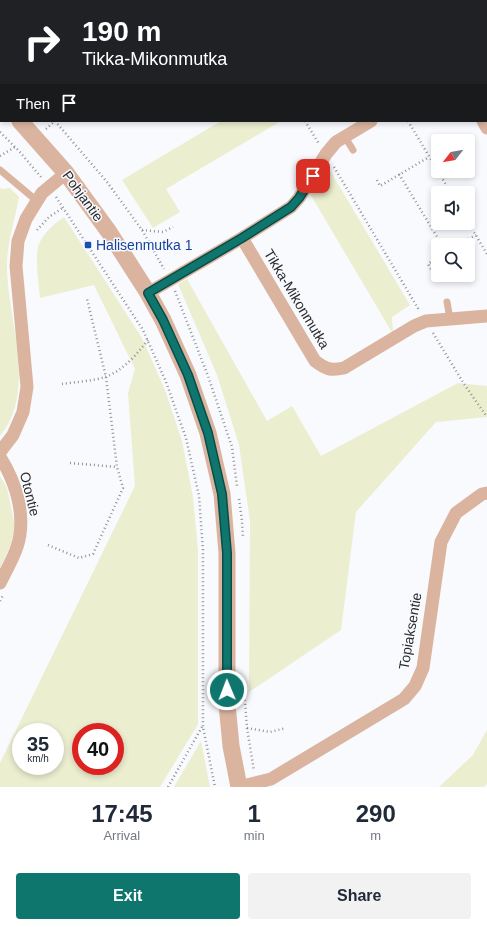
<!DOCTYPE html>
<style>
body{margin:0;font-family:Arial,sans-serif;background:#f2f2f3;color:#1f2937;height:100vh;display:flex;flex-direction:column;font-size:15px;white-space:nowrap}
*{box-sizing:border-box;margin:0}
p{font-size:13px;color:#747a83}
.icon{flex:none;width:22px;height:22px;fill:none;stroke:currentColor;stroke-width:2;stroke-linecap:round;stroke-linejoin:round}
.map{position:relative;height:787px;overflow:hidden}
.side{display:flex;flex-direction:column;background:#fff;flex:1}
.side>*{flex:none}
.guide{position:absolute;left:0px;top:0px;width:487px;height:122px;box-shadow:0 2px 6px #0003;background:#202124;color:#fff;overflow:hidden}
.needle{width:26px;rotate:239deg}
.fabs{position:absolute;left:431px;top:134px;display:grid;gap:8px}
.fabs a{display:grid;place-items:center;width:44px;height:44px;border-radius:4px;background:#fff;box-shadow:0 2px 6px #0003;font-size:20px}
.speed{position:absolute;left:12px;top:723px;display:flex;gap:8px;font-size:20px;font-weight:700;text-align:center}
.speed>*{display:grid;place-content:center;width:52px;height:52px;border-radius:50%;background:#fff;box-shadow:0 2px 6px #0003;line-height:1}
.speed small{font-size:10px;font-weight:400}
.speed .limit{border:6px solid #d22;background:#fff;color:#111}
.pin{position:absolute;display:grid;place-items:center;width:34px;height:34px;color:#fff;margin:-17px;border-radius:8px;box-shadow:0 2px 6px #0006}
.me{position:absolute;width:44px;margin:-22px;rotate:359deg;stroke-linejoin:round;filter:drop-shadow(0 0 3px #0008)}
.turn{display:flex;align-items:center;gap:14px;height:84px;padding:0 16px;font-size:18px}
.turn .icon{width:52px;height:52px;stroke-width:2.5}
.turn b{display:block;font-size:28px;line-height:34px}
.then{display:flex;align-items:center;height:38px;padding:0 16px;background:#0003;gap:8px;font-size:15px}
.eta{display:flex;justify-content:space-evenly;align-items:center;height:68px;text-align:center}
.eta b{font-size:24px;font-weight:600;line-height:28px}
.primary-button{display:flex;gap:8px;margin-top:auto;padding:8px 16px}
.primary-button a{flex:1;height:46px;border-radius:4px;background:#0f766e;color:#fff;font-size:16px;font-weight:600;line-height:46px;text-align:center}
.primary-button a+a{background:#f2f2f3;color:#1f2937}
.map>svg:first-child{display:block}
.green{fill:#ebeecf;fill-rule:evenodd}
.lines{fill:none;stroke-linecap:round;stroke-linejoin:round}
.path{stroke:#919296;stroke-width:2.5;stroke-dasharray:1 3;stroke-linecap:butt}
.service{stroke:#dbb4a0;stroke-width:7}
.minor{stroke:#dbb4a0;stroke-width:13}
.tertiary{stroke:#dbb4a0;stroke-width:17}
.route-casing{stroke:#0a4d48;stroke-width:10}
.route{stroke:#0f766e;stroke-width:7}
.transit-dot{fill:#1a4fb4;stroke:#f9fafe;stroke-width:1.5}
.labels{text-anchor:middle;dominant-baseline:central;stroke-width:3;stroke-linejoin:round;paint-order:stroke}
.street-label{font-size:14px;fill:#2b2c2f;stroke:#f9fafe}
.transit-label{font-size:14px;fill:#164399;stroke:#f9fafe;text-anchor:start}
</style>
<div class="map">
<svg width="487" height="787" viewBox="0 0 487 787">
<rect width="100%" height="100%" fill="#f9fafe"/>
<g class="green">
<polygon points="221,121 281,121 166,189 180,212 153,228 122,180"/>
<polygon points="326,164 410,305 392,317 393,334 309,192"/>
<path d="M 0,188 L 2,189 L 10,188 L 19,197 C 15,220 7,242 7,266 C 7,319 38,390 0,436 Z"/>
<path d="M 64,217 L 142,338 L 165,390 L 182,441 L 193,497 L 198,550 L 198,724 L 160,787 L 0,787 L 0,763 L 135,486 L 128,393 L 135,369 L 94,285 L 40,298 C 39,285 35,259 38,247 C 42,234 54,224 64,217 ZM 21,732 L 55,732 L 55,766 L 21,766 ZM 81,732 L 115,732 L 115,766 L 81,766 Z"/>
<polygon points="187,279 267,421 292,406 321,456 458,383 487,386 487,417 436,422 356,512 341,630 249,692 250,521 239,445 217,375 178,284"/>
<polygon points="0,476 7,488 15,526 11,544 0,568"/>
<polygon points="487,730 487,784 484,787 439,787 473,755"/>
<polygon points="201,741 210,787 174,787"/>
</g>
<g class="lines">
<g class="path">
<polyline points="40,0 40,1"/>
<polyline points="360,1 363,0"/>
<polyline points="0,65 1,66"/>
<polyline points="55,121 107,182 142,230 164,269"/>
<polyline points="305,121 319,144"/>
<polyline points="408,121 451,193"/>
<polyline points="46,129 55,121"/>
<polyline points="0,132 19,151 41,177"/>
<polyline points="0,156 15,147"/>
<polyline points="334,167 419,310"/>
<polyline points="399,174 442,245"/>
<polyline points="377,180 380,186 429,157"/>
<polyline points="56,197 143,330 166,382 186,438 199,496 203,550 203,727 215,787"/>
<polyline points="468,205 474,201"/>
<polyline points="468,222 487,254"/>
<polyline points="37,230 49,217 64,207"/>
<polyline points="142,230 163,232 173,227"/>
<polyline points="458,245 476,235"/>
<polyline points="431,269 428,264 438,257"/>
<polyline points="175,291 208,376 232,447 237,486"/>
<polyline points="433,333 464,384 487,417"/>
<path d="M 62,384 C 75,382 93,381 105,377 C 123,371 137,354 148,340"/>
<polyline points="70,463 117,467"/>
<polyline points="239,499 242,521 243,538"/>
<polyline points="48,545 79,558 93,554 123,488 117,467 106,377 87,299"/>
<polyline points="0,601 3,595"/>
<polyline points="244,688 247,728 254,771"/>
<polyline points="247,728 270,732 286,728"/>
<polyline points="168,787 202,727"/>
</g>
<g class="service">
<polyline points="345,137 353,150"/>
<polyline points="0,170 37,201"/>
<polyline points="447,302 450,319"/>
</g>
<g class="minor">
<polyline points="18,0 18,1"/>
<polyline points="233,1 233,0"/>
<polyline points="483,121 487,128"/>
<path d="M 242,238 L 315,361 C 326,369 330,371 344,368 L 414,326 L 426,321 L 487,316"/>
<polyline points="148,293 242,238 291,207 299,198 326,154 336,142 371,121"/>
<polyline points="0,452 13,435 23,412 27,387 16,266 18,241 26,219 37,201 42,193 66,173"/>
<path d="M 0,457 C 16,482 27,517 17,547 C 13,559 6,571 0,583"/>
<polyline points="239,787 271,779 404,699 415,686 423,668 441,542 456,513 482,494 487,493"/>
</g>
<g class="tertiary">
<polyline points="0,100 1,101"/>
<polyline points="20,121 66,173 109,232 148,293 163,320 188,375 208,433 222,494 227,553 227,704 231,746 239,787"/>
</g>
</g>
<g class="lines">
<defs>
<polyline id="route" points="227,690 227,553 222,494 208,433 188,375 163,320 148,293 242,238 291,207 299,198 313,176"/>
</defs>
<use href="#route" class="route-casing"/>
<use href="#route" class="route"/>
</g>
<rect class="transit-dot" x="84" y="241" width="8" height="8" rx="2"/>
<g class="labels">
<g class="street-label">
<text transform="translate(83 196) rotate(54)">Pohjantie</text>
<text transform="translate(297 299) rotate(59)">Tikka-Mikonmutka</text>
<text transform="translate(30 494) rotate(76)">Otontie</text>
<text transform="translate(410 631) rotate(-80)">Topiaksentie</text>
</g>
<g class="transit-label">
<text x="96" y="245">Halisenmutka 1</text>
</g>
</g>
</svg>
<div class="fabs">
<a><svg class="needle" viewBox="-14 -14 28 28"><path d="M0-13l5 13h-10z" fill="#e53935"/><path d="M0 13l5-13h-10z" fill="#747a83"/></svg></a>
<a><svg class="icon" aria-label="sound" viewBox="0 0 24 24"><path d="M4 9h4l5-4v14l-5-4H4zM17 9q2 3 0 6"/></svg></a>
<a><svg class="icon" aria-label="search" viewBox="0 0 24 24"><circle cx="10" cy="10" r="6"/><path d="M15 15l6 6"/></svg></a>
</div>
<div class="speed"><div>35<small>km/h</small></div><div class="limit">40</div></div>
<div class="pin" style="left:313px;top:176px;background:#d93025"><svg class="icon" aria-label="arrive" viewBox="0 0 24 24"><path d="M6 21V4h12l-3 4 3 4H6"/></svg></div>
<svg class="me" style="left:227px;top:690px" viewBox="-20 -20 40 40"><circle r="17" fill="#0f766e" stroke="#fff" stroke-width="3"/><path d="M0-11L8 9 0 5-8 9z" fill="#fff"/></svg>
<div class="guide">
<div class="turn"><svg class="icon" aria-label="right" viewBox="0 0 24 24"><path d="M7 20v-9h11M14 6l5 5-5 5"/></svg><div><b>190 m</b>Tikka-Mikonmutka</div></div>
<div class="then">Then<svg class="icon" aria-label="arrive" viewBox="0 0 24 24"><path d="M6 21V4h12l-3 4 3 4H6"/></svg></div>
</div>
</div>
<section class="side">
<div class="eta">
<div><b>17:45</b><p>Arrival</p></div>
<div><b>1</b><p>min</p></div>
<div><b>290</b><p>m</p></div>
</div>
<div class="primary-button"><a>Exit</a><a>Share</a></div>
</section>
